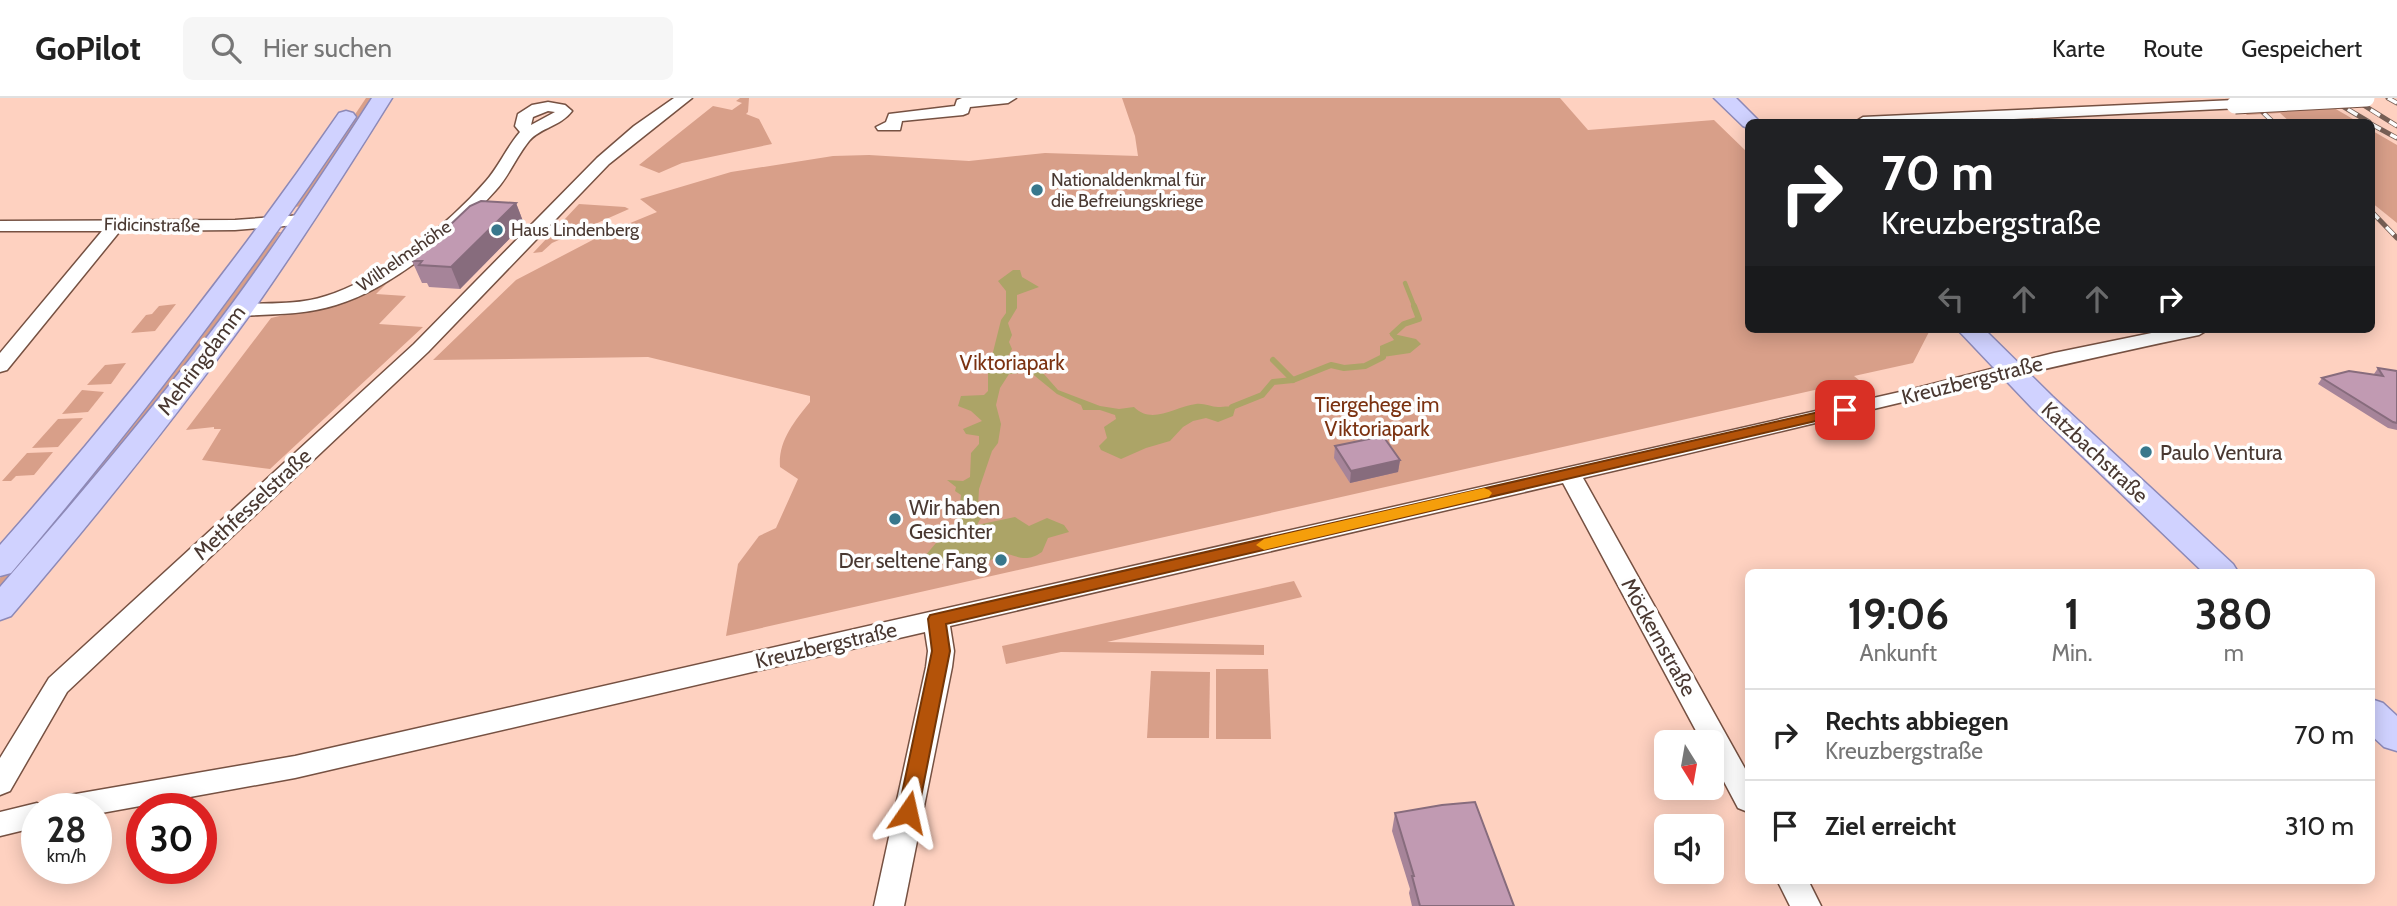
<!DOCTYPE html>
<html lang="de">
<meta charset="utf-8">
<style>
body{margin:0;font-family:Cabin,sans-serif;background:#f6f6f6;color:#222;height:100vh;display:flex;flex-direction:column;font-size:26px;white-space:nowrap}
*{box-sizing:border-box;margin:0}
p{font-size:23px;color:#767676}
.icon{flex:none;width:38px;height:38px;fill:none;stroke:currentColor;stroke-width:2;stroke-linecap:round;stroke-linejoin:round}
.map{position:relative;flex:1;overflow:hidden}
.side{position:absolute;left:1745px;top:471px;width:630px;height:315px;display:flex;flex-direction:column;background:#fff;border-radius:10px;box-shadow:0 4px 18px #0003}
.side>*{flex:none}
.hud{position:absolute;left:1745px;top:21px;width:630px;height:214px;border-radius:10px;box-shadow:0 4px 18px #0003;background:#202124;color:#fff;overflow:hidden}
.needle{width:46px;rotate:169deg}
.tools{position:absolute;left:1654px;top:632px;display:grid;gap:14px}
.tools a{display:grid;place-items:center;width:70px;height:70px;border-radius:10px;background:#fff;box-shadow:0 4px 18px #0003;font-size:35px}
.speed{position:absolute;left:21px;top:695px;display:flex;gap:14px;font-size:35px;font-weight:700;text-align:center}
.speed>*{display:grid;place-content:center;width:91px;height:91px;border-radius:50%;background:#fff;box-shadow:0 4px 18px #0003;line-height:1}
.speed small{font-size:18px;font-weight:400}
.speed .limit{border:10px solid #d22;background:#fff;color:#111}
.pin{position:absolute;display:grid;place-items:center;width:60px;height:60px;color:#fff;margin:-30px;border-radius:14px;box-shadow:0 4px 10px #0006}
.me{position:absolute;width:77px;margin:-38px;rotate:11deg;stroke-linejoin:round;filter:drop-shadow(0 0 5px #0008)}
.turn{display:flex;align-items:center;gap:24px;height:147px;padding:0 21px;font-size:32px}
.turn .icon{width:91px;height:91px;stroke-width:2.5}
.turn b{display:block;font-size:49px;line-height:60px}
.lanes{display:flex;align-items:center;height:66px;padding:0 21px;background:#0003;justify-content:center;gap:35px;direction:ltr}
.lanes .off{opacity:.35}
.eta{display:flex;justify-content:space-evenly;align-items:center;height:119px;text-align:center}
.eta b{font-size:42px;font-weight:700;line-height:49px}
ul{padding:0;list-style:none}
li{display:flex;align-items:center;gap:21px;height:91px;padding:0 21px;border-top:2px solid #e0e0e0}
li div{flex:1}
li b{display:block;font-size:26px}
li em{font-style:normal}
header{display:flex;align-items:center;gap:42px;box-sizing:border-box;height:98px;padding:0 35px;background:#fff;border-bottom:2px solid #e0e0e0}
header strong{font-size:33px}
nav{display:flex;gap:38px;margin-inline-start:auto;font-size:24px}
.search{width:490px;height:63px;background:#f6f6f6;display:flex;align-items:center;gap:18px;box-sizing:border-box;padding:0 24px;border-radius:10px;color:#767676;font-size:26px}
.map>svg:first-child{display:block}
.green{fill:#d89f89}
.water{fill:#aca467}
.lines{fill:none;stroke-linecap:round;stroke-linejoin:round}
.stream-far1{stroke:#aca467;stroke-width:4.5}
.stream{stroke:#aca467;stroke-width:6}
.minor-casing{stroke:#765142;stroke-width:3}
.major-casing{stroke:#8d89b7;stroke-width:3}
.minor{fill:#fff;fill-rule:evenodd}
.major{fill:#d0d2ff;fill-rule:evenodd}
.rail-casing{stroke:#786056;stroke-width:5}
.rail{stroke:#fefefe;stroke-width:3.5;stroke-dasharray:11;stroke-linecap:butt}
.minor-bridge-casing{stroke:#765142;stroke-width:19;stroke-linecap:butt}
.minor-bridge{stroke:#fff;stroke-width:17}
.wall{fill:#a68499}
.shaded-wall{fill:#876c7d}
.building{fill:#c19ab2;stroke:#876c7d;stroke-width:2}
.route{fill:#b45309;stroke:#753606;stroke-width:2}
.slow{fill:#f59e0b}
.poi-dot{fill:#38778c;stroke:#fefefe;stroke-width:2.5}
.labels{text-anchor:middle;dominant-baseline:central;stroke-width:7;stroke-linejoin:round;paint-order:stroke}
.far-poi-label{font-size:18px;fill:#493831;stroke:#fefefe;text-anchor:start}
.far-street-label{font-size:18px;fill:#493831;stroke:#fefefe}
.street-label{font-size:21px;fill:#493831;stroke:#fefefe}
.park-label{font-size:21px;fill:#7b3211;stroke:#fefefe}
.poi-label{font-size:21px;fill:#493831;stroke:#fefefe;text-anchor:start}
</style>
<header>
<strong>GoPilot</strong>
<div class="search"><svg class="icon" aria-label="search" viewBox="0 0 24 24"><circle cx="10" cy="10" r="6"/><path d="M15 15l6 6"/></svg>Hier suchen</div>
<nav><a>Karte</a><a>Route</a><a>Gespeichert</a></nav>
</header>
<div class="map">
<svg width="2397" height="808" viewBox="0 0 2397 808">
<rect width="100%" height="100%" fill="#fed1c0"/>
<g class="green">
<polygon points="366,0 373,0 305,108 293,109"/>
<polygon points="740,0 749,0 748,14 746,16 759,21 772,46 682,65 659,75 639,67 713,8 732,12 742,5 736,3"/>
<path d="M 1122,0 L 1560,0 L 1588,32 L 1714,22 L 1748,55 L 1748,231 L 1930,232 L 1913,265 L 1854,278 L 1859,282 L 726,538 L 738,466 L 759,438 L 776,430 L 798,381 L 780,369 C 778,343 794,324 810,304 L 810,298 L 648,259 L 433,262 L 516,182 L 606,135 L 657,114 L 640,101 L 731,74 L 833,58 L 869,57 L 969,63 L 1045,55 L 1138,58 L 1135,38 Z"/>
<polygon points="2229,0 2317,0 2358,24 2290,24 2280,15 2247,17"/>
<polygon points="2371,32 2397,47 2397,125 2371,104"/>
<polygon points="579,106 625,109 629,111 552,145 542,154 533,155"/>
<polygon points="276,134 281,134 224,221 0,496 0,480 47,426"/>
<polygon points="382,186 386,186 376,196 406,198 379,226 423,229 270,371 202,362 221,331 214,331 214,329 186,332 271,220 353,201"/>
<polygon points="176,206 155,233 131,235 146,217 152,216 159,208"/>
<polygon points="126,265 111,286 87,287 105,267"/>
<polygon points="82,292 104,294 88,314 62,316"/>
<polygon points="83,320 58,349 32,350 58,321"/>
<polygon points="53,354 34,377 16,378 11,383 2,383 27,355"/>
<polygon points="1294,483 1302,499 1107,544 1264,547 1264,557 1061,554 1006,566 1002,548"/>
<polygon points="1216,571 1268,571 1271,641 1216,641"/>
<polygon points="1151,573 1210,574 1209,640 1147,640"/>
</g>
<g class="water">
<path d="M 1013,172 L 1020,172 L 1022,179 L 1039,189 L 1017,197 L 1017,210 L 1008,225 L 1012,237 L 1009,244 L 1012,251 L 1005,264 L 1006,268 L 1034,269 L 1043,275 L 1058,292 L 1100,308 L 1119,311 L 1134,309 C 1152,327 1174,309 1196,306 C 1204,305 1211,309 1218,309 C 1226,309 1228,307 1235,311 L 1233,318 L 1218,324 L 1206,320 L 1193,323 L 1183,329 L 1170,343 L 1146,350 L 1121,361 L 1101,352 L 1099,348 L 1107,340 L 1104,329 L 1116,321 L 1115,317 L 1100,312 L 1083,312 L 1081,307 L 1057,296 L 1030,274 L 1009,276 L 1000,290 L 996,307 L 1001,326 L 998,345 L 992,353 L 979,391 L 978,409 L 982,418 L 977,427 L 1015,419 L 1029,428 L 1047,420 L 1064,427 L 1069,434 L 1048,440 L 1042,454 C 1024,466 1019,457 1001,455 C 975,476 953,473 925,458 L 936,445 L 955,439 L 957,435 L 961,397 L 955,393 L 956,389 L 947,382 L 963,383 L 970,379 L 971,355 L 979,346 L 979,338 L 966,336 L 963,331 L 982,323 L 971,313 L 958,308 L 961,298 L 984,297 L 988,293 L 988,275 L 980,273 L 976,266 L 992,258 L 1001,222 L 1006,215 L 1006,193 L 998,183 Z"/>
<polygon points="1389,235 1416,241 1421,246 1410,255 1383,259 1380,257 1380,248 1394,242"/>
</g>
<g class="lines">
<polyline class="stream-far1" points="1405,185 1415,210"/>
<g class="stream">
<polyline points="1393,236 1404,226 1419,221 1414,208"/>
<polyline points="1273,262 1293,282"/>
<polyline points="1232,309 1262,297 1273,284 1293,282 1331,267 1344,270 1365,268 1383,259"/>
</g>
<defs>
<g id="minor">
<polygon points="674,0 692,0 609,66 428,254 67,594 10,693 0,697 0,660 49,580 414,246 597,60 634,28"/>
<polygon points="962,0 1016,0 1008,5 970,9 968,15 963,17 902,23 900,32 878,32 876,29 886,24 889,16 955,8 957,2"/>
<polygon points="2235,2 2243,7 2240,10 1953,24 1855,24 1863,19"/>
<path d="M 548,4 L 565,7 L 572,13 C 560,29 541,29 529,43 C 516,59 509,78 496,92 C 458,135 391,191 336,207 C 305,217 272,216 240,218 L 230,212 L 240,206 C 268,205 299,207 326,198 C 381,181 449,126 486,83 C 499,68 507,49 520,34 L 515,28 L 518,16 L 532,7 ZM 548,13 L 555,14 L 531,27 L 533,19 Z"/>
<polygon points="303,117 309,118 312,122 309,126 235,132 120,133 7,272 0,274 0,255 102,133 0,133 0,123 235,122"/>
<path d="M 2171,231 L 2209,231 L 2199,237 C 1993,280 1788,333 1583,380 L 1748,676 L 1748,714 L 1738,710 L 1712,661 L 1712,644 L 1702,644 L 1563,385 L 950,528 L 954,553 L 952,569 L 904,808 L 874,808 L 926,569 L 928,553 L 925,534 L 295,680 L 96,716 L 96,710 L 50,710 L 54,701 L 64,698 L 295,658 L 1913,291 L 2054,255 Z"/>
<polygon points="37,705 48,710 37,710 37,729 0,738 0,714"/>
<polygon points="1777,782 1808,782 1821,808 1790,808"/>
</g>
<g id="major">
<path d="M 372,0 L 392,0 C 346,74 299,147 249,218 C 174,322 94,421 11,518 L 0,522 L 0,489 C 80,397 159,304 232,206 C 281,139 327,70 372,0 Z"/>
<polygon points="1714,0 1736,0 1760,24 1748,24 1748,30 1743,28"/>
<path d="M 346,13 L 353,15 L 356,19 C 250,178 135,329 11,475 L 0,478 L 0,447 C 122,309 235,166 339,15 Z"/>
<polygon points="1957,231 1984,231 2052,298 2233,466 2238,474 2203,474 2032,310"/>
<polygon points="2371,601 2383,605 2397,618 2397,653 2384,649 2371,637"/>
</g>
</defs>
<use href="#minor" class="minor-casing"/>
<use href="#major" class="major-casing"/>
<use href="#minor" class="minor"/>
<use href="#major" class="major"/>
<defs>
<g id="rail">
<polyline points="2248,0 2273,24"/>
<polyline points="2329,0 2369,24"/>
<polyline points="2352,0 2397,28"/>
<polyline points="2388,0 2397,5"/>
<polyline points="2371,26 2397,40"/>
<polyline points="2371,113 2397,140"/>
</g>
</defs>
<use href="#rail" class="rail-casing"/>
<use href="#rail" class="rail"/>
<defs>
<polyline id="minor-bridge" points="2235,7 2366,0"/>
</defs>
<use href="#minor-bridge" class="minor-bridge-casing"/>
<use href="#minor-bridge" class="minor-bridge"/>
</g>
<g class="wall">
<polygon points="516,105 524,126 460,191 429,189 427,185 422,185 412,163"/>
<polygon points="2378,270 2397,273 2397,332 2388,330 2318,286 2322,280 2374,276"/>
<polygon points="1335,348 1400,362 1398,374 1350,385 1334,360"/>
<polygon points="1395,715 1514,808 1412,808 1409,795 1410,791 1392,733"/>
</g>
<g class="shaded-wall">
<polygon points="516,105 524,126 460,191 451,169"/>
<polygon points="1400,362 1398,374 1350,385 1351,373"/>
</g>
<g class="building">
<polygon points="481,103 516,105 451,169 419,167 422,163 412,163 470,108"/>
<polygon points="2378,270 2397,273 2397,325 2393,324 2322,280 2349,273 2383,278"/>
<polygon points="1383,338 1400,362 1351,373 1335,348"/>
<polygon points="1475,704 1514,808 1420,808 1412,778 1414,778 1395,715 1442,707"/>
</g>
<polygon class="route" points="1845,308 1852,312 1850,315 946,526 950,553 918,714 916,720 908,722 901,720 898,714 932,553 928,521 930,517"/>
<polygon class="slow" points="1484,390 1489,392 1492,395 1489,399 1264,452 1256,447 1264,441"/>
<g class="poi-dot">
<circle cx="1037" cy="92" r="7"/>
<circle cx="497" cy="132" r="7"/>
<circle cx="2146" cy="354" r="7"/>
<circle cx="895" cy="421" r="7"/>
<circle cx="1001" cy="462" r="7"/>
</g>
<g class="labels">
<g class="far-poi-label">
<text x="1051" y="82">Nationaldenkmal für<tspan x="1051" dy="21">die Befreiungskriege</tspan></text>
<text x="511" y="132">Haus Lindenberg</text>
</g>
<g class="far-street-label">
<text transform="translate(152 127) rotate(1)">Fidicinstraße</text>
<text transform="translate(404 158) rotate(-35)">Wilhelmshöhe</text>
</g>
<g class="street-label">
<text transform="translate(201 262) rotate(-53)">Mehringdamm</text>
<text transform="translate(1972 282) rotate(-14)">Kreuzbergstraße</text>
<text transform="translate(2095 354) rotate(43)">Katzbachstraße</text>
<text transform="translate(252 406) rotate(-43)">Methfesselstraße</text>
<text transform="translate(1659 539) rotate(61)">Möckernstraße</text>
<text transform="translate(826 547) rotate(-13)">Kreuzbergstraße</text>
</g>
<g class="park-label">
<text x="1012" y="264">Viktoriapark</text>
<text x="1377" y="306">Tiergehege im<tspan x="1377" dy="24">Viktoriapark</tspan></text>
</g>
<g class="poi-label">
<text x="2160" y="354">Paulo Ventura</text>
<text x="909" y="409">Wir haben<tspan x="909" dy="24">Gesichter</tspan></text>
<text x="987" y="462" text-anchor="end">Der seltene Fang</text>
</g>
</g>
</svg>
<div class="tools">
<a><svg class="needle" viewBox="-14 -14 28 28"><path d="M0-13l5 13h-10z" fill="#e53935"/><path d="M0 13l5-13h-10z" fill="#767676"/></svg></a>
<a><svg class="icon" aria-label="sound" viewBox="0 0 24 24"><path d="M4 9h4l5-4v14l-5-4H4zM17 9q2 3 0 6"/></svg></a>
</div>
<div class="speed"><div>28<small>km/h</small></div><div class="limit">30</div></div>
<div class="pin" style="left:1845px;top:312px;background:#d93025"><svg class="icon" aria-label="arrive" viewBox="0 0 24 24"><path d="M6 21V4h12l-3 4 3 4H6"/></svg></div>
<svg class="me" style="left:908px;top:714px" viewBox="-20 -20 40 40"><path d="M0-17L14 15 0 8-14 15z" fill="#b45309" stroke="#fff" stroke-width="4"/></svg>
<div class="hud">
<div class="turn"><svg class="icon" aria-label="right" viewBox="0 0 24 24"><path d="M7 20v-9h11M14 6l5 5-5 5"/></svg><div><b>70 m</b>Kreuzbergstraße</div></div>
<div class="lanes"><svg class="icon off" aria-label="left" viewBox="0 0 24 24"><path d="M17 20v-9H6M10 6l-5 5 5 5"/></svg><svg class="icon off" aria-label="ahead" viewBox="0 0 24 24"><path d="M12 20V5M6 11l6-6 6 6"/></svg><svg class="icon off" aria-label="ahead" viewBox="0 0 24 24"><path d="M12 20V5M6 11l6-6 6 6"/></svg><svg class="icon" aria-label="right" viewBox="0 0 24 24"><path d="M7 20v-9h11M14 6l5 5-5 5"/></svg></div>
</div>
<section class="side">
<div class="eta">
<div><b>19:06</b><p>Ankunft</p></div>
<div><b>1</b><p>Min.</p></div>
<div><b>380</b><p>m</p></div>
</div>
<ul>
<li><svg class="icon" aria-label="right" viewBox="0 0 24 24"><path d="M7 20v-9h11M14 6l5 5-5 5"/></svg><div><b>Rechts abbiegen</b><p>Kreuzbergstraße</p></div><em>70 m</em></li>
<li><svg class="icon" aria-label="arrive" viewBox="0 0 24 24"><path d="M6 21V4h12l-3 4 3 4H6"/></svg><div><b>Ziel erreicht</b></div><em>310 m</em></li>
</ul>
</section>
</div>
